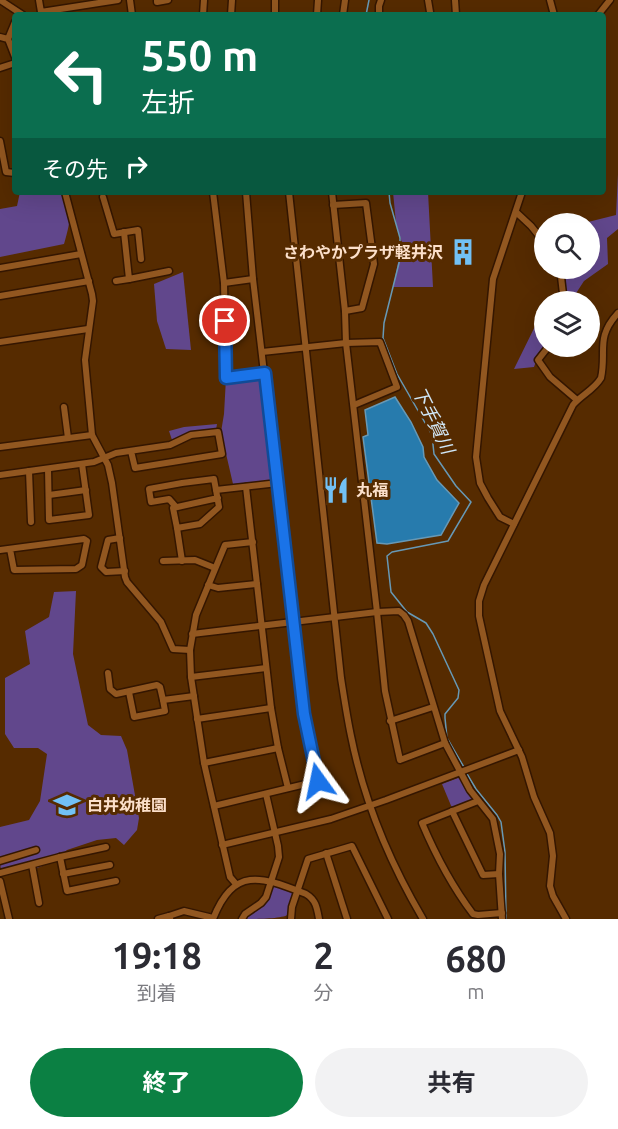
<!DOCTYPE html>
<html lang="ja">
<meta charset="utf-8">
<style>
body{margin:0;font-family:Ubuntu,"Noto Sans JP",sans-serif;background:#f2f2f3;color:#2b2b33;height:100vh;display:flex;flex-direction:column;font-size:22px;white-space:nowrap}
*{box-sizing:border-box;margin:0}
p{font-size:20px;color:#7c7c81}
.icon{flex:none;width:33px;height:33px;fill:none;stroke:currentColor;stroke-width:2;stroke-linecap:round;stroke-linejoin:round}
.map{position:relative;height:919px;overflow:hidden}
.sheet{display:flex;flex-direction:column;background:#fff;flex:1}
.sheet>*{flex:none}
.hud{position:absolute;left:12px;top:12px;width:594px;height:183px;border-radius:6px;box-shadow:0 6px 24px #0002;background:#0b6e4f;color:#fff;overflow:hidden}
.buttons{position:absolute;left:534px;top:213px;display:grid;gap:12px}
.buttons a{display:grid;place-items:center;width:66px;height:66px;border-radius:50%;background:#fff;box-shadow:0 6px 24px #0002;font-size:30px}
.pin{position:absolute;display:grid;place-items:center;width:51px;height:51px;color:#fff;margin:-26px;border:3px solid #fff;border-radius:50%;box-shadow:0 2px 6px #0007}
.me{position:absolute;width:66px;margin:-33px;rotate:348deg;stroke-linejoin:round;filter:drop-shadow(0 0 4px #0008)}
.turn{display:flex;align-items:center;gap:21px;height:126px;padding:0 30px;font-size:27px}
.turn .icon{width:78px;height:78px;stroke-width:2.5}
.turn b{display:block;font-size:42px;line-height:51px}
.then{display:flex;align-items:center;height:57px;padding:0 30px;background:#0003;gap:12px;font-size:22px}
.eta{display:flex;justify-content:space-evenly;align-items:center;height:102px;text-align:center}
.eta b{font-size:36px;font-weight:700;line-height:42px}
.action{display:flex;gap:12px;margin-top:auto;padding:12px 30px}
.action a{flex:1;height:69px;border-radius:36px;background:#0b8043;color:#fff;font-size:24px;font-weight:700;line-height:69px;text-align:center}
.action a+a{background:#f2f2f3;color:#2b2b33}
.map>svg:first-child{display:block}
.green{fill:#61478c}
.water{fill:#277bad;stroke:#6799b6;stroke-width:1.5}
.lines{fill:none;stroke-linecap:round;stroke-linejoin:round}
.stream{stroke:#6799b6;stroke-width:1.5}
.minor-casing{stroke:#341600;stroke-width:9}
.minor{stroke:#925720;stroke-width:6}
.route-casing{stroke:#114b97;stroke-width:15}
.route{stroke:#1a73e8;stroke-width:10}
.labels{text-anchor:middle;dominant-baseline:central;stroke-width:6;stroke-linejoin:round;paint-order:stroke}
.poi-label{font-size:16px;font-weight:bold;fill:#fce0cb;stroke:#562b00;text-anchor:start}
.water-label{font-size:18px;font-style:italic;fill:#d0e7f7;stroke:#562b00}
</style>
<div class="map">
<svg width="618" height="919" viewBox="0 0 618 919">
<rect width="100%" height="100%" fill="#562b00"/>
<g class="green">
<polygon points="618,174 618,229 607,238 608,264 584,281 571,301 553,302 560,291 563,269 590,268 590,224 584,223 616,215"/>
<path d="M 20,192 L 68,192 C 72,213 70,223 64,244 L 0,257 L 0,209 L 17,206 Z"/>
<polygon points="393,192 428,192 433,287 393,287 402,243 396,223"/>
<polygon points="183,272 191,350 166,349 157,321 154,284"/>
<polygon points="544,308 545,346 536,361 534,367 514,369"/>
<polygon points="263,376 277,482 233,484 221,432 224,414 226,378"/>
<polygon points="217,424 216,430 172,440 169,431 184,427"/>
<polygon points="76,591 73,654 88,725 101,735 121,736 127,750 139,818 137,830 124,845 116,838 97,840 67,850 55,861 32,870 1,870 0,863 0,827 29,820 40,801 47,754 38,748 14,748 5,734 5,678 30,664 25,631 49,617 54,592"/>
<polygon points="458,778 462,779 473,797 472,801 452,808 442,784"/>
<path d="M 274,886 L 292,891 L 294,895 C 292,900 292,909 289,914 C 284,919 255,919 246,919 L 245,915 L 263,902 L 271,888 Z"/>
</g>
<polygon class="water" points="395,397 411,422 423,447 424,457 437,480 459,503 441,535 387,544 377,543 363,437 368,435 365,410"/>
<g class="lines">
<g class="stream">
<polyline points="366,15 369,0"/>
<polyline points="389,192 390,203 400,238 400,259 384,323 383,338 397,374 432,435 434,454 456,486 471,502 448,541 392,552 387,556 391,592 407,612 426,623 433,634 459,690 458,698 445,714 445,718 447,738 465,769"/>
<polyline points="467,774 476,789 497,815 501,822 505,852 506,919"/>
</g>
<defs>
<g id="minor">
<polyline points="0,0 23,15"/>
<polyline points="39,0 41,12 118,0"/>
<polyline points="130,0 132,15"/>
<polyline points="157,0 157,2 168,0"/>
<polyline points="428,0 430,12"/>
<polyline points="455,0 456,15"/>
<polyline points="550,0 554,15"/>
<polyline points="203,15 204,0"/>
<polyline points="231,15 232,0"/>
<polyline points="275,15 275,0"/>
<polyline points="317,15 318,0"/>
<polyline points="343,15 345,0"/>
<polyline points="379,15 379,6 381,0"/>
<polyline points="598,15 610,0"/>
<polyline points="0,37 8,39 15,57"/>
<polyline points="8,39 15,22"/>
<polyline points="0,68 15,63"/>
<polyline points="0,141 6,172 15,173"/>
<polyline points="65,192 92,294 93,301 85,360 92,435 108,465 112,483 125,577 127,582 161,622 173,649 190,650"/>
<polyline points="213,192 224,283 226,378 265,373"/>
<path d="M 289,192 L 341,678 C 344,697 347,717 351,736 C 364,801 390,863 423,919"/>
<polyline points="332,192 345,311 346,343 377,612 385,691 400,760 445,743"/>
<polyline points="103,197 114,234 138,230 141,259"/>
<polyline points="333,205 366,203 374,264 362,308 345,311"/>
<polyline points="516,212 531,226 544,242"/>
<polyline points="124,232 129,279 169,271"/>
<polyline points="0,268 81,254"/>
<polyline points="560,268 563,294 562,302"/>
<polyline points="116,281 129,279"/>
<polyline points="224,283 253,279"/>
<polyline points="0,296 89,281"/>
<polyline points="0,342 88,329"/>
<polyline points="549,346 538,360 550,377 577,400"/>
<polyline points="262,352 346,343 380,342 397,387 354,405"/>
<polyline points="64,407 68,438"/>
<polyline points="0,447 92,435"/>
<polyline points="48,469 49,520 89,515 82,464"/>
<polyline points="29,471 31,522"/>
<polyline points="0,475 94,462 116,453 170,445 191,435 218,432 222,454 135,468 131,451"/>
<polyline points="246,487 271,708 278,748 288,788"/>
<polyline points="216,490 219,507 200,524 177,528 173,508 218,498"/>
<polyline points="49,495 86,490"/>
<polyline points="176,507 169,499 151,502 149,489 182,483 214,479 216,490 278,483"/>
<polyline points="514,524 500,517 488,498 480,483 476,457 493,279 522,192"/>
<polyline points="177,528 182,561"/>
<polyline points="120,538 108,540 101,567 106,572 125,571"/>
<polyline points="0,550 84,539 87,541 82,565 76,569 14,570 10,549"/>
<polyline points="163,561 195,560 215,568"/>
<polyline points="208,585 218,588 257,584"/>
<polyline points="192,634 377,612 399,611 404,615 408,621 445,743 470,790 493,819 500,854 499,874 502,919"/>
<polyline points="108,673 110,689 116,694 157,685 160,687 163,700 194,696"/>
<polyline points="191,677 266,668"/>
<polyline points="129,692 134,717 165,711 163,700"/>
<polyline points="197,719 271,708"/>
<polyline points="390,721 433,707"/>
<polyline points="204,763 278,748"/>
<path d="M 478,801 L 422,823 C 436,856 451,885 473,914 L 478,915 L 502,913"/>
<polyline points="214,806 318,781 304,714 253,279 246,192"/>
<polyline points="452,811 483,875 499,874"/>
<polyline points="222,845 331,819 386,800 519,750"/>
<polyline points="326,853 347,919"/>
<polyline points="60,857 67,891 116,881"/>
<polyline points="0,861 36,850"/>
<polyline points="32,865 39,903"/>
<polyline points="0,873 60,857 106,847"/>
<polyline points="63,874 110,865"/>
<polyline points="0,881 9,919"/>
<polyline points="236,884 230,877 204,763 191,677 190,650 196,615 225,545 253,542"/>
<polyline points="169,916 184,911 213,918"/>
<polyline points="158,919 169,916 170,918"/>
<path d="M 213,919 C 234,865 262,877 306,894 C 316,900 317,908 319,919"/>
<polyline points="242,919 245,914 261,903 266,897 279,857 278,846 266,794"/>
<polyline points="291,919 292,907 308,859 352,846 388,919"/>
<path d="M 566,919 L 553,896 L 550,886 L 553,856 L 550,833 L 534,797 L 522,757 L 500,711 L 479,616 L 479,601 L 484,585 L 573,405 C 581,395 594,390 601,378 C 607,351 595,338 618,313"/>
</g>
</defs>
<use href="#minor" class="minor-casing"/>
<use href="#minor" class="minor"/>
</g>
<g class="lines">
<defs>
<polyline id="route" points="225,321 226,378 265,373 304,714 318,781"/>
</defs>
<use href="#route" class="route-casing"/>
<use href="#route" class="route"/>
</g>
<defs>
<symbol id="building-bare" viewBox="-9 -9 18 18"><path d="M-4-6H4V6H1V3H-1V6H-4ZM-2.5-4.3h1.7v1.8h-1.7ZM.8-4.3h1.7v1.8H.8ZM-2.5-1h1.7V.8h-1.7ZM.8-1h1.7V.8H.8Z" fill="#72c1f5" stroke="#562b00" stroke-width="2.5" paint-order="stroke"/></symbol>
<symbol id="restaurant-bare" viewBox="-9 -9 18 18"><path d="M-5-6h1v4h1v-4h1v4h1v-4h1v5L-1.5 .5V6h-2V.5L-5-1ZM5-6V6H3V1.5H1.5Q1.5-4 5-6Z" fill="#72c1f5" stroke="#562b00" stroke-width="2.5" paint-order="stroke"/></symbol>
<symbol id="school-bare" viewBox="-9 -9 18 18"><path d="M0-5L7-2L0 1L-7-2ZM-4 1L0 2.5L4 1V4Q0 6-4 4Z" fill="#72c1f5" stroke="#562b00" stroke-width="2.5" paint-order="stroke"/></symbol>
</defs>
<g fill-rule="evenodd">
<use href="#building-bare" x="444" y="233" width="38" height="38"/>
<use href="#restaurant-bare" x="317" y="471" width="38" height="38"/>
<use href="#school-bare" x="48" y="786" width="38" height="38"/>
</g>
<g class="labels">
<g class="poi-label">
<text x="443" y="252" text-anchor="end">さわやかプラザ軽井沢</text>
<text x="356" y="490">丸福</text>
<text x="87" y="805">白井幼稚園</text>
</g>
<g class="water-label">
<text transform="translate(434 420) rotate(64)">下手賀川</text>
</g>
</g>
</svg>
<div class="buttons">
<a><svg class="icon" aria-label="search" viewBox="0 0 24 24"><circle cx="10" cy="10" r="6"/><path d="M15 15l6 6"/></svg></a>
<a><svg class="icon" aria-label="layers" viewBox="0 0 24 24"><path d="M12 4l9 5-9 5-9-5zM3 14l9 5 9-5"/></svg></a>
</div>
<div class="pin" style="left:225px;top:321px;background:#d93025"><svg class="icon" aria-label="arrive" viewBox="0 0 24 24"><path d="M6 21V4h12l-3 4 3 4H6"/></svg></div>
<svg class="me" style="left:318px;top:781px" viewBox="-20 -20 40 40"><path d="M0-17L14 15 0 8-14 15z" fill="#1a73e8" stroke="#fff" stroke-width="4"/></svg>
<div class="hud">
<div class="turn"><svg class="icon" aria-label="left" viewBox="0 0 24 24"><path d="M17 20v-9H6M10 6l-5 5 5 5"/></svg><div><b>550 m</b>左折</div></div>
<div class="then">その先<svg class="icon" aria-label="right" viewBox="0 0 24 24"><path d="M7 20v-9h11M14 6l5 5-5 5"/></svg></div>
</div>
</div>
<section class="sheet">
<div class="eta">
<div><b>19:18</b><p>到着</p></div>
<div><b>2</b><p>分</p></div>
<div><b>680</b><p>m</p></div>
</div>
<div class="action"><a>終了</a><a>共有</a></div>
</section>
